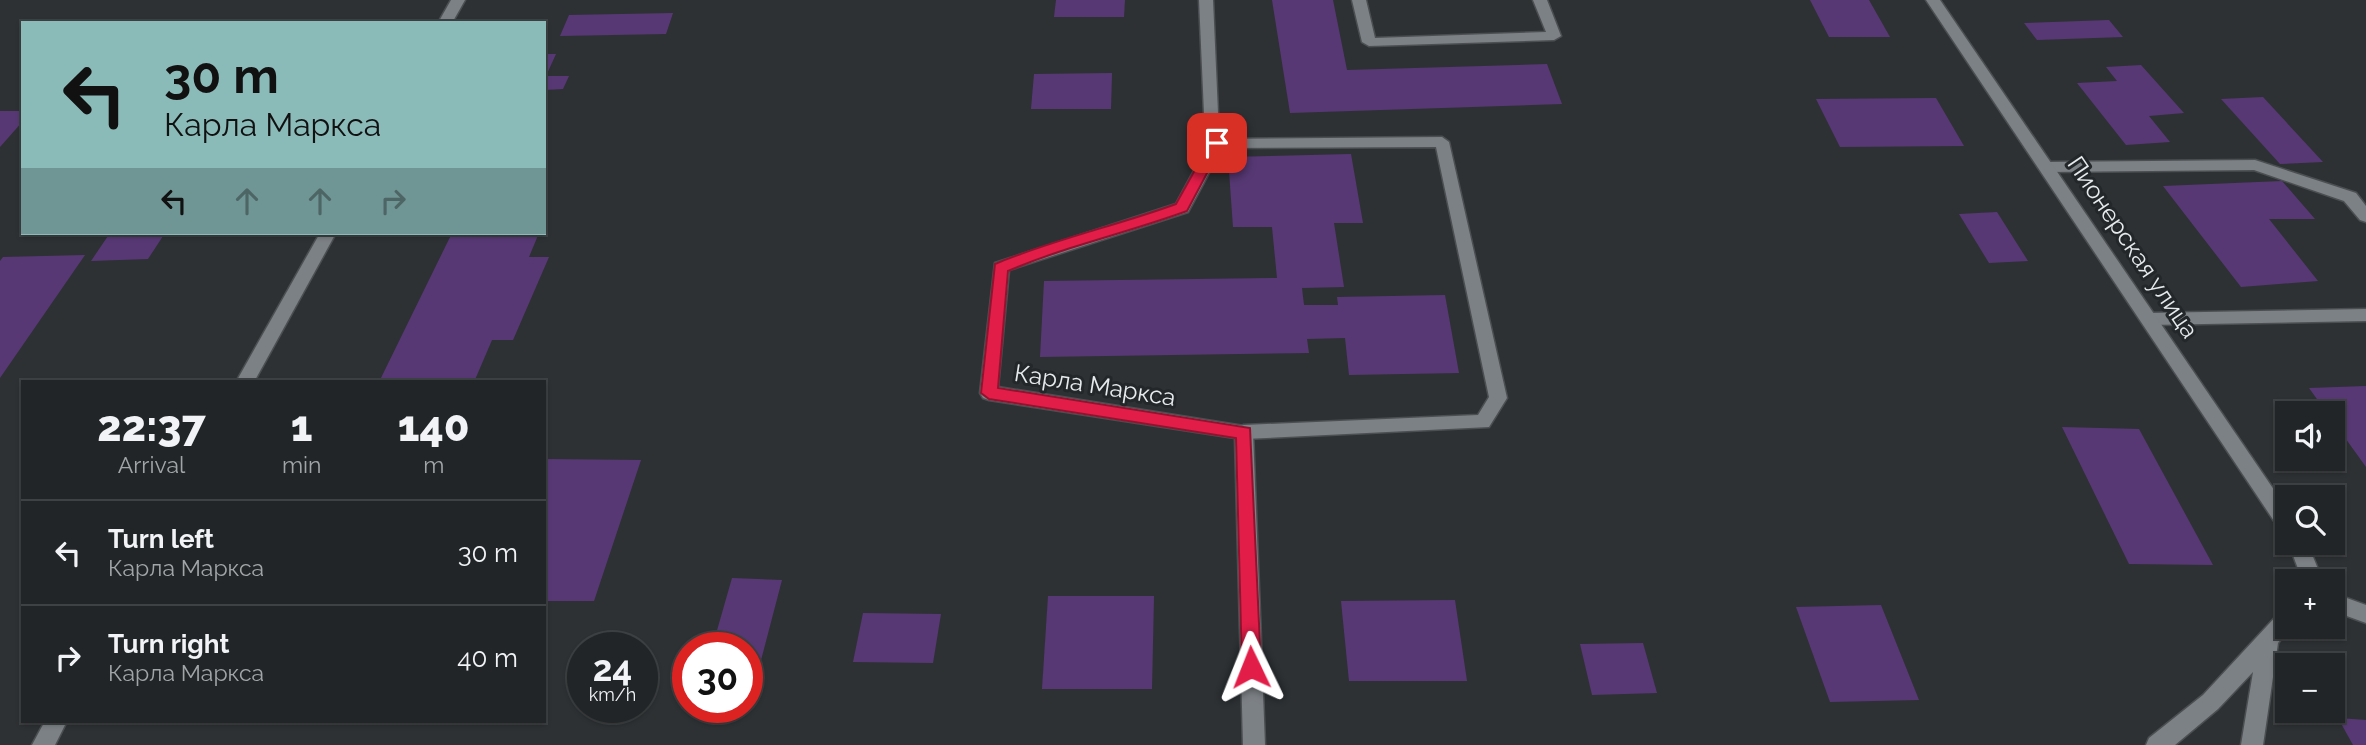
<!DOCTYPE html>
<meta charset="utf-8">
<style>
body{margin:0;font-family:Raleway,sans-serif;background:#2e3133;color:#f1f3f6;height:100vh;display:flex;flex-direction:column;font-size:26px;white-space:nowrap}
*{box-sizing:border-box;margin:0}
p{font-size:23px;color:#a2a5a7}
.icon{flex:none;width:38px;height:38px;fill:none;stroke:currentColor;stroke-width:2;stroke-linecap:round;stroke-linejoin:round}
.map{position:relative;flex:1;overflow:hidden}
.panel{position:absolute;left:21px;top:380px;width:525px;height:343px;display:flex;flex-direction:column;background:#222527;border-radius:0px;box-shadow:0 2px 5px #0004,0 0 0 2px #3f4244}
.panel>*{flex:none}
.hud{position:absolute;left:21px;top:21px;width:525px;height:214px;border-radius:0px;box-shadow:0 2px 5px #0004,0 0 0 2px #3f4244;background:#8bbbb9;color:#111;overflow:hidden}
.fabs{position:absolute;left:2275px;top:401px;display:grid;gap:14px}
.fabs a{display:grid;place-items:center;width:70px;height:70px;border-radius:0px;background:#222527;box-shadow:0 2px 5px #0004,0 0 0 2px #3f4244;font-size:35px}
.speed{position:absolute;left:567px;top:632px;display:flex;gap:14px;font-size:35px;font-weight:700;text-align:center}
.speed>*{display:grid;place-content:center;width:91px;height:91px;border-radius:50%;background:#222527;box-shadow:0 2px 5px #0004,0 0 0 2px #3f4244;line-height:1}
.speed small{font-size:18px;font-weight:400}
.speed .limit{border:10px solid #d22;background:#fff;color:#111}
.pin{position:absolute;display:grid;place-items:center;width:60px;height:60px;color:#fff;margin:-30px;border-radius:14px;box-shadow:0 4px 10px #0006}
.me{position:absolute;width:77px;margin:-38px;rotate:358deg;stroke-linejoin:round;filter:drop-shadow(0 0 5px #0008)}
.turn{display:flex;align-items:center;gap:24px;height:147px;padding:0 28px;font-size:32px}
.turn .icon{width:91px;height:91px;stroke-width:2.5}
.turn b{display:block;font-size:49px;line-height:60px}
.lanes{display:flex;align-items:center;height:66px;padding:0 28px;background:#0003;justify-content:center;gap:35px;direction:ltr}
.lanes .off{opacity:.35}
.eta{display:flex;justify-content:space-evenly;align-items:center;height:119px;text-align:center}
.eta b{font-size:42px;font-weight:800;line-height:49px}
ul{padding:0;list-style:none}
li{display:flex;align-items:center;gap:21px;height:105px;padding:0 28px;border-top:2px solid #3f4244}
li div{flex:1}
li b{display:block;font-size:26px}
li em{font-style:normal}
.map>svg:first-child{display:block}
.building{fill:#573874}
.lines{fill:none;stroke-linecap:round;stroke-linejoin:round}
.service-casing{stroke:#4c4f52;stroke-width:3}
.minor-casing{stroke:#4c4f52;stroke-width:3}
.secondary-casing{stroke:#4c4f52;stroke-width:3}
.service{fill:#7c8185;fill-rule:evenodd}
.minor{fill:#7c8185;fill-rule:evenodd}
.secondary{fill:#7c8185;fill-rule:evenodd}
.route{fill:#e11d48;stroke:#92132f;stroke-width:2}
.labels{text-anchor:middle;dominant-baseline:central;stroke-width:6;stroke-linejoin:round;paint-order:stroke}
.street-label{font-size:24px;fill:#e7eaec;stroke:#23272a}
</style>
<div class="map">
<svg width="2366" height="745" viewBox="0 0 2366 745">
<rect width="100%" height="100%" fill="#2d3134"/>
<g class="building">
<polygon points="1056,0 1125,0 1124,17 1054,17"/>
<polygon points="1272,0 1333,0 1347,70 1547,64 1562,104 1290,113"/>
<polygon points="1810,0 1869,0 1890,37 1829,37"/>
<polygon points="673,13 666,34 560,36 569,15"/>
<polygon points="2109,20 2123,37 2037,40 2024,23"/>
<polygon points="544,54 556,54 546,76 569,76 563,89 544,90"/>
<polygon points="2141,65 2184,113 2149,116 2170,142 2126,145 2077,83 2117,81 2106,67"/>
<polygon points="1112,73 1111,109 1031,109 1034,74"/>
<polygon points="2263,97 2323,162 2280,164 2221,99"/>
<polygon points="1936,98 1964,146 1840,147 1816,99"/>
<polygon points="0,111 23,111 23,121 0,147"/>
<polygon points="1351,154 1363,223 1334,223 1344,287 1302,288 1304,305 1338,305 1337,297 1445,295 1459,373 1349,375 1345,338 1307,339 1309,353 1040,357 1044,281 1277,278 1272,227 1233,227 1228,157"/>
<polygon points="2282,181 2315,219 2269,219 2318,281 2241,287 2163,186"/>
<polygon points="1997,212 2028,261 1989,263 1959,214"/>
<polygon points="110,233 165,233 148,259 91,261"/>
<polygon points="452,233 539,233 529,257 549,257 513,340 492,340 474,382 379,382"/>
<polygon points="85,255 0,378 0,261 3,257"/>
<polygon points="2366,386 2366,467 2333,421 2333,413 2327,413 2309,388"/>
<polygon points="2062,427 2139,429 2213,565 2129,564"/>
<polygon points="544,459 641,460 594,601 544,601"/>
<polygon points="732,578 782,580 754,687 747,687 747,648 712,648"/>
<polygon points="1048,596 1154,596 1152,689 1042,689"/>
<polygon points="1455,600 1467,681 1349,681 1341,601"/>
<polygon points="1881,605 1919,700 1830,702 1796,607"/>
<polygon points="863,613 941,614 933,663 853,662"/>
<polygon points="1643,643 1657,693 1592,695 1580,644"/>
<polygon points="2338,718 2366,720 2366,745 2353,745"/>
</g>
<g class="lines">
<defs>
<g id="service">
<polygon points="1352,0 1366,0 1375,38 1546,32 1533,0 1547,0 1561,36 1554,40 1369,46 1362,42"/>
<polygon points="1442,137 1449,142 1507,398 1489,427 1244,439 1238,437 1235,432 1238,427 1244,425 1478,415 1489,397 1436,147 1217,148 1209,143 1212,139"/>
<polygon points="2255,160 2356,193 2366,206 2366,222 2360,220 2344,201 2254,170 2046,172 2038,167 2046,162"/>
<polygon points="2366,309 2366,321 2149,325 2141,319 2149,313"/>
</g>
<g id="minor">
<polygon points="1199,0 1213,0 1218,113 1225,143 1188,212 1009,270 998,387 1250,427 1253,432 1265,745 1243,745 1235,438 989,400 983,398 980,393 995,263 1176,204 1209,143 1204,113"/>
<polygon points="1926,0 1940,0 2287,509 2287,532 2280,530"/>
<polygon points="2288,542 2307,542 2320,574 2319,581 2299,581 2300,574"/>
<polygon points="2333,593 2366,605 2366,623 2333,611"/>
<polygon points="2287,609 2287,626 2292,626 2278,643 2263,745 2241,745 2253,672 2218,709 2175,745 2146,745 2149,738 2203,695 2280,612"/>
</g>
<g id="secondary">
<polygon points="451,0 465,0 452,23 438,23"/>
<polygon points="320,233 336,233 254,382 236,382"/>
<polygon points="45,721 67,721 55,745 32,745"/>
</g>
</defs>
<use href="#service" class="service-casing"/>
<use href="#minor" class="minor-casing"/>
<use href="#secondary" class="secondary-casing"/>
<use href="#service" class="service"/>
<use href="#minor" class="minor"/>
<use href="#secondary" class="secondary"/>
</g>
<path class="route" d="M 1217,138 L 1223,143 L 1187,211 C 1127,233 1066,246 1008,271 L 998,388 L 1250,428 L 1261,667 L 1258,673 L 1251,676 L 1245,673 L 1242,667 L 1236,438 L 989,399 L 981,393 L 995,264 C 1054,239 1116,226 1176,204 L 1210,143 Z"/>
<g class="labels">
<g class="street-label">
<text transform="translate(2133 247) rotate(56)">Пионерская улица</text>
<text transform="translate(1095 385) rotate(9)">Карла Маркса</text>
</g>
</g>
</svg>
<div class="fabs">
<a><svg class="icon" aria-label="sound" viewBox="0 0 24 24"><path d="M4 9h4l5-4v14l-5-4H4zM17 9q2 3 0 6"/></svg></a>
<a><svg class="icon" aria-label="search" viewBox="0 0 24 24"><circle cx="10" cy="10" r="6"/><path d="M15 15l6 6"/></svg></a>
<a>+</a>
<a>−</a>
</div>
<div class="speed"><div>24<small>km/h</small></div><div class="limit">30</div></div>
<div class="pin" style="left:1217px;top:143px;background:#d93025"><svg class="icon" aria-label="arrive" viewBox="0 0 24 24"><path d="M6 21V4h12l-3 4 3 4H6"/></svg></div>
<svg class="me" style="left:1251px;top:667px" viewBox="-20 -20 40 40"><path d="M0-17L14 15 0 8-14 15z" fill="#e11d48" stroke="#fff" stroke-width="4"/></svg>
<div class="hud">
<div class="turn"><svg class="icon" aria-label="left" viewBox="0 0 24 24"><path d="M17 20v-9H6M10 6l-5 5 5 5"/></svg><div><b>30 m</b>Карла Маркса</div></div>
<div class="lanes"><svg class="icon" aria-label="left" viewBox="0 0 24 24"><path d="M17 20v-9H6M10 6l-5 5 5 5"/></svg><svg class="icon off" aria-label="ahead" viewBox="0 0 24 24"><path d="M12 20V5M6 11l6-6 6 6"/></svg><svg class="icon off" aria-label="ahead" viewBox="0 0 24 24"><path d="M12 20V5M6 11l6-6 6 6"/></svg><svg class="icon off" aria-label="right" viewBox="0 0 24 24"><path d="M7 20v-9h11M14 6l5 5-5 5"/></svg></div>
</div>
<section class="panel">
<div class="eta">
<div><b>22:37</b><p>Arrival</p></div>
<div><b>1</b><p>min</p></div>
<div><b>140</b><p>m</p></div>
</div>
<ul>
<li><svg class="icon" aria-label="left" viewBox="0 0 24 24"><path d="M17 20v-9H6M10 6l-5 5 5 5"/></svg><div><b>Turn left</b><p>Карла Маркса</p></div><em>30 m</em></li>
<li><svg class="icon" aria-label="right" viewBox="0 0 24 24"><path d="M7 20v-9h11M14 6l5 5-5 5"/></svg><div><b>Turn right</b><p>Карла Маркса</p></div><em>40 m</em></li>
</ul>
</section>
</div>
